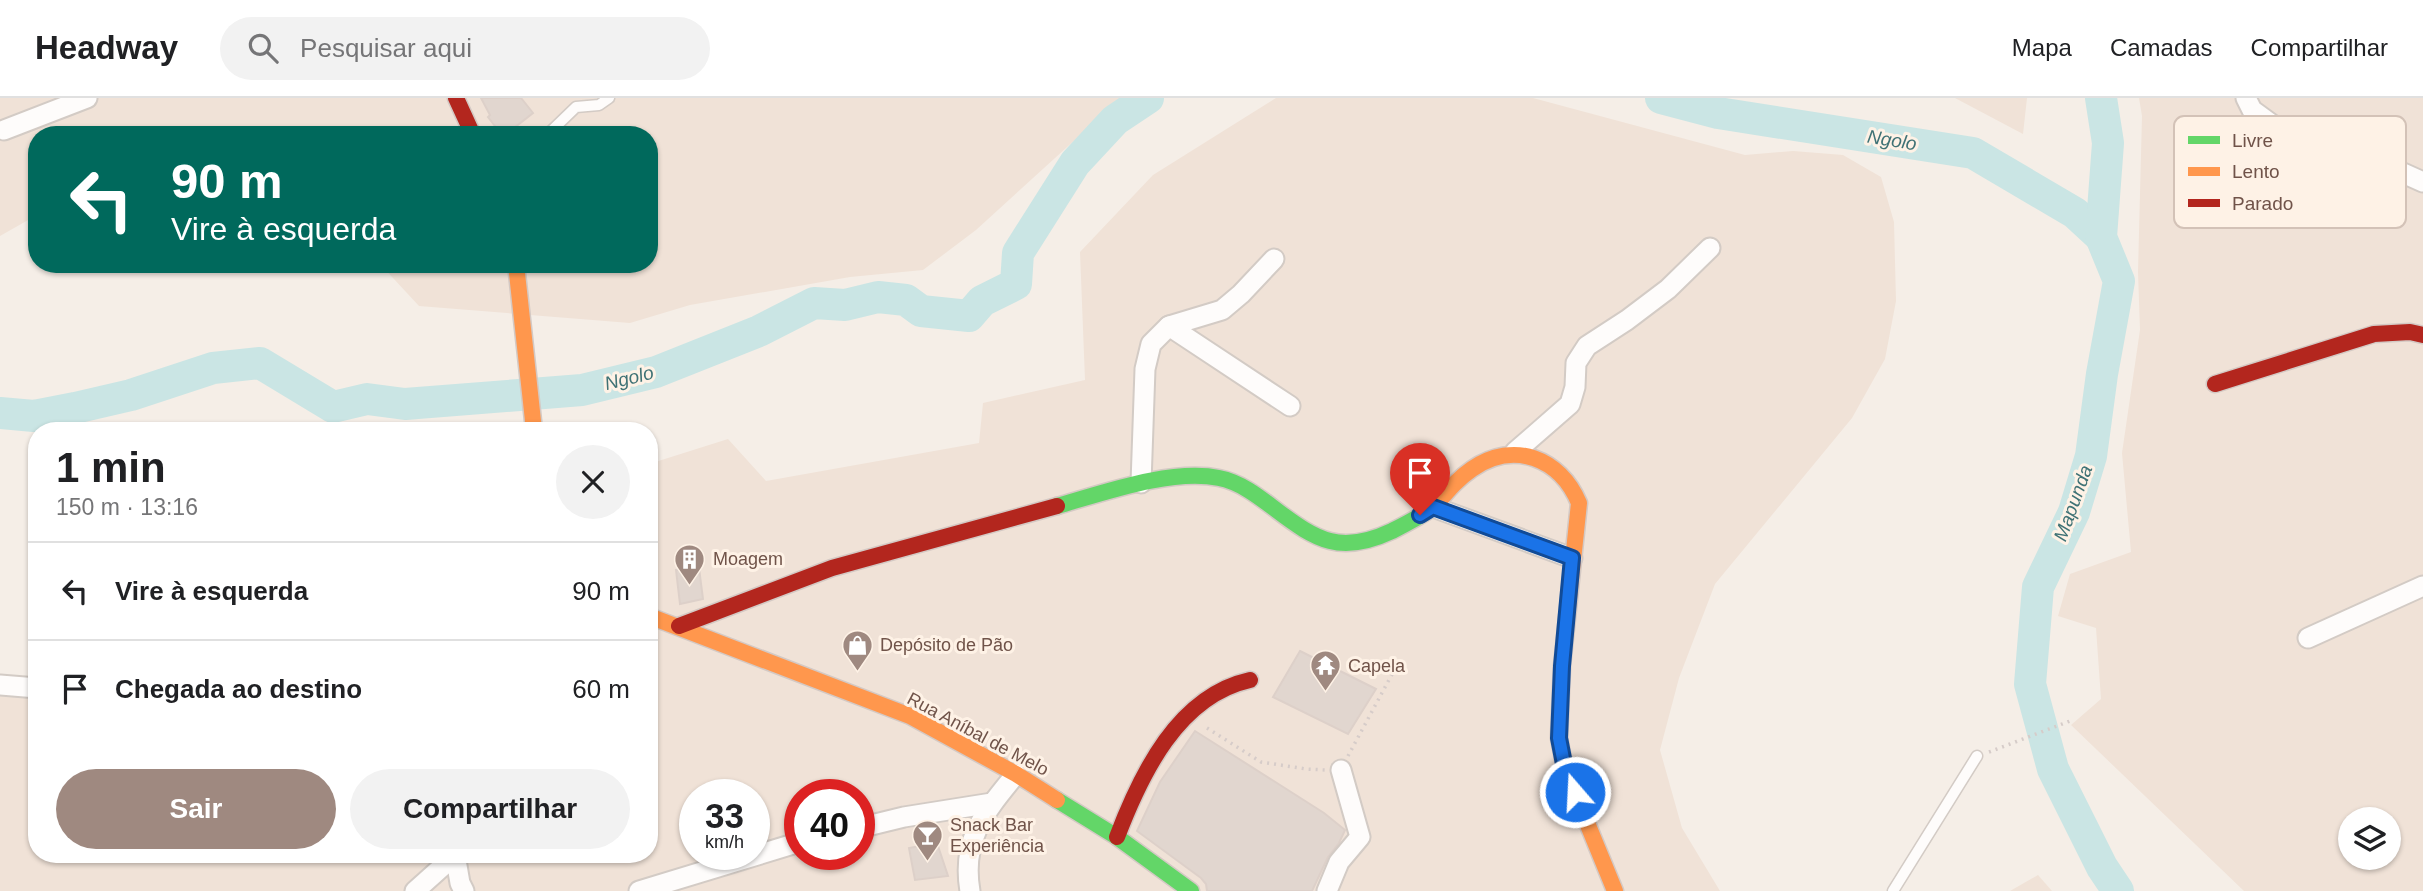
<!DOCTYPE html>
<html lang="pt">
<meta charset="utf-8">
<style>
body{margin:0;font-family:Arial,sans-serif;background:#f2f2f2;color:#202124;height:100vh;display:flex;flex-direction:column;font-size:26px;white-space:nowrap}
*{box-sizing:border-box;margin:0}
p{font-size:23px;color:#757577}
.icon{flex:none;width:38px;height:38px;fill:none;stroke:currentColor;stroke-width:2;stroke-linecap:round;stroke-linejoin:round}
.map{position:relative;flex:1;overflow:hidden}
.side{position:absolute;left:28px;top:324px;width:630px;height:441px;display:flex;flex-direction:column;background:#fff;border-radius:28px;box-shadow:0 2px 5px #0004}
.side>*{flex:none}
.guide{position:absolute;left:28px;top:28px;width:630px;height:147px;border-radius:28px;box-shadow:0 2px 5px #0004;background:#00695c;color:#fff;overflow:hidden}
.buttons{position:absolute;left:2338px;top:709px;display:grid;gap:14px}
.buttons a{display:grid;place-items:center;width:63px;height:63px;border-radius:50%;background:#fff;box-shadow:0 2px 5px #0004;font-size:35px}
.speed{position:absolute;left:679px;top:681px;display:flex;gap:14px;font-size:35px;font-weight:700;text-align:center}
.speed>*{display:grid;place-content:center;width:91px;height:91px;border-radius:50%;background:#fff;box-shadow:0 2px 5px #0004;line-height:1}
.speed small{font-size:18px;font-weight:400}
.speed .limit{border:10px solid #d22;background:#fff;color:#111}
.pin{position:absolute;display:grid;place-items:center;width:60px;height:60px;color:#fff;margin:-72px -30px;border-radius:50% 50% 50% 0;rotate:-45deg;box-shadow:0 0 7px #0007}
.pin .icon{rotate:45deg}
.me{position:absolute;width:77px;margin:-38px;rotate:341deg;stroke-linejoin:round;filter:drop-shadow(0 0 5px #0008)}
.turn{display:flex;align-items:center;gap:24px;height:147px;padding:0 28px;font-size:32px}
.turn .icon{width:91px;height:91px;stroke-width:2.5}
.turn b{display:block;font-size:49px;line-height:60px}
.round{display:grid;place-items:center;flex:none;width:74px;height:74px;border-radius:37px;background:#f2f2f2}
.overview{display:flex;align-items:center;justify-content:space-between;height:119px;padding:0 28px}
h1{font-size:42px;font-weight:800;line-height:52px}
.action{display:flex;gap:14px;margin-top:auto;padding:14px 28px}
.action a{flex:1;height:80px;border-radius:42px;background:#9f8980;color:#fff;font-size:28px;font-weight:800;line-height:80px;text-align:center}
.action a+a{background:#f2f2f2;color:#202124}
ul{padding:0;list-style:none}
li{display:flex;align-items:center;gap:21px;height:98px;padding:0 28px;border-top:2px solid #e0e0e0}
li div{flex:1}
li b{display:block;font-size:26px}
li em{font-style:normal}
header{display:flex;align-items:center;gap:42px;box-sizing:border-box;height:98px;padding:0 35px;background:#fff;border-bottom:2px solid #e0e0e0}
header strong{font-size:33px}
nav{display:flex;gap:38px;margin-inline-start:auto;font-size:24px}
.search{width:490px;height:63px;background:#f2f2f2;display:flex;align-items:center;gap:18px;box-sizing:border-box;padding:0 24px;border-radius:38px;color:#757577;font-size:26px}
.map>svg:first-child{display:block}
.residential{fill:#f0e2d7;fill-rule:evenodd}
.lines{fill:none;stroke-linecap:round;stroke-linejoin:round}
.river{stroke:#cae5e4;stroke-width:32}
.building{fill:#e1d6cf;stroke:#ddd0c9;stroke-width:2}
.lane-casing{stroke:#d3cbc5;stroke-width:13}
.street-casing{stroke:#d3cbc5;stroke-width:23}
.fast-casing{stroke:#d4c9c4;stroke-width:19}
.slow-casing{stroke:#d4c9c4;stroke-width:19}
.jam-casing{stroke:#d4c9c4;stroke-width:19}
.path{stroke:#d6ccc9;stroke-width:3.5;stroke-dasharray:2 5;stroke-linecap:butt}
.lane{stroke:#fefcfb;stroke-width:10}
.street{stroke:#fefcfb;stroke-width:19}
.fast{stroke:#63d668;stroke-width:16}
.slow{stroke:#ff974d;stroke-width:16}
.jam{stroke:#b3261e;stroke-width:16}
.route-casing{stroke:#114b97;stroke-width:18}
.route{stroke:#1a73e8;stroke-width:12}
.labels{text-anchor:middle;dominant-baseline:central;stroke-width:6;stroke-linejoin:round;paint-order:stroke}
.poi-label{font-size:18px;fill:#705349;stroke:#fef2e6;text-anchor:start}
.street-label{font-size:18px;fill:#705349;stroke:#fef2e6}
.water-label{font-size:19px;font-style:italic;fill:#3f7275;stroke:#fef2e6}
.key{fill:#fef2e6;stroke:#d3c2b7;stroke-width:2}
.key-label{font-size:19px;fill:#705349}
</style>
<header>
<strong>Headway</strong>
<div class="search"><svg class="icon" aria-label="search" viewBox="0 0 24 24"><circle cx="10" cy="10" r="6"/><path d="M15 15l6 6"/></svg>Pesquisar aqui</div>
<nav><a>Mapa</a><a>Camadas</a><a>Compartilhar</a></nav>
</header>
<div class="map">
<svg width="2423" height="793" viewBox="0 0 2423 793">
<rect width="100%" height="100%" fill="#f5eee7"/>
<g class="residential">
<polygon points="0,0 1121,0 976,132 923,172 850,179 690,207 630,225 419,208 380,166 649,166 649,37 37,37 37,117 0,138"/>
<path d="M 1276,0 L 1533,0 L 1745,57 L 1793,53 L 1843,57 L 1881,79 L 1894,124 L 1896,203 L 1885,261 L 1852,320 L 1715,486 L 1679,580 L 1660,652 L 1682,730 L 1720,793 L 0,793 L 0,587 L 37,590 L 37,756 L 649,756 L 649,366 L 728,341 L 766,383 L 979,345 L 983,305 L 1085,282 L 1080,154 L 1153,77 ZM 695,696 L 754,696 L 754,756 L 695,756 ZM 800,696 L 859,696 L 859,756 L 800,756 Z"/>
<polygon points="1955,0 2027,0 2023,36"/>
<path d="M 2139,0 L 2423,0 L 2423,793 L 2244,793 L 2071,627 L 2101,601 L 2096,530 L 2058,518 L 2070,476 L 2131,454 L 2122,355 L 2140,232 L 2138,174 L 2142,18 ZM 2350,721 L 2389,721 L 2389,760 L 2350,760 Z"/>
<polygon points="2038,777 2052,793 2010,793"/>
</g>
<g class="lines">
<g class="river">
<polyline points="1661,0 1718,15 1973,55 2075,115 2101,139"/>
<polyline points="2101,0 2108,45 2101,139 2119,183 2102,276 2091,358 2074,414 2038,489 2030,586 2053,671 2102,769 2118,793"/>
<polyline points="0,315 34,318 75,310 131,297 213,270 260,265 333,309 367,301 405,306 582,292 656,274 759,233 814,205 845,207 878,199 906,202 921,213 969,218 982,203 1016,186 1018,155 1075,65 1115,22 1148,0"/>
</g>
</g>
<g class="building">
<polygon points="481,0 521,0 533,15 505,37 502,37 488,19 490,17"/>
<polygon points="699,470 703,501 680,506 676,472"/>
<polygon points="1300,553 1376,591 1348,636 1273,599"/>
<polygon points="1195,633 1324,715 1345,732 1339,745 1328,759 1312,793 1207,793 1206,786 1201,780 1137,733 1160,684"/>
<polygon points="937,745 948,778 915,782 909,750"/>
</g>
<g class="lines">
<defs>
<g id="lane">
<polyline points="547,37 576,9 599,7 609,0"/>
<polyline points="1893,793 1977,658"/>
</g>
<g id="street">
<polyline points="2246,0 2252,12 2278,31 2394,71 2423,84"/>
<polyline points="4,32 87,0"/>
<polyline points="1169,228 1290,308"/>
<polyline points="1515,354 1570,306 1575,289 1576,265 1587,248 1627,222 1668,191 1710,150"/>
<polyline points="1141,385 1145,271 1151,246 1169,228 1222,212 1241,196 1274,161"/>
<polyline points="1433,409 1572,460"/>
<polyline points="2308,540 2423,488"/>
<polyline points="0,587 37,590"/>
<polyline points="859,730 904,719 992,705"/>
<polyline points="455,756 460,785 464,793"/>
<polyline points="415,793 443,768 450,756"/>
<polyline points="639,793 800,744"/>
<path d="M 970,793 C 961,741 985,714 1016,676"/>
<polyline points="1327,793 1339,764 1360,739 1341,672"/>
</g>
<g id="fast">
<path d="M 1057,408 C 1103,395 1172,370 1219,380 C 1240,384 1258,398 1275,411 C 1317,443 1341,457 1392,433 C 1406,426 1421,418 1434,409"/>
<polyline points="1057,702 1117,739 1191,793"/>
</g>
<g id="slow">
<polyline points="516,166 534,332"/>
<path d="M 1434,409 C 1446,395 1457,381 1472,371 C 1514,342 1560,360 1579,405 L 1562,568 L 1559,640 L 1565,671 L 1615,793"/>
<polyline points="649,518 910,618 1016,676 1057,702"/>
</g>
<g id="jam">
<polyline points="456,0 473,37"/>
<polyline points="2215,286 2374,236 2410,234 2423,237"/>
<polyline points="679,528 832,470 1057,408"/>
<path d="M 1117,739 C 1141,676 1178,598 1250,582"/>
</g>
</defs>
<use href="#lane" class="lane-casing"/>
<use href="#street" class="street-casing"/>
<use href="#fast" class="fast-casing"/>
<use href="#slow" class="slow-casing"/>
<use href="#jam" class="jam-casing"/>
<g class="path">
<polyline points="1207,630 1261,664 1306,671 1325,672"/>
<polyline points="1989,654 2070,623"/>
<polyline points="1348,658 1397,567"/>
</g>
<use href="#lane" class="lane"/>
<use href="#street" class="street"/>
<use href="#fast" class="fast"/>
<use href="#slow" class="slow"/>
<use href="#jam" class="jam"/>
</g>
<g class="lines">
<defs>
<polyline id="route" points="1420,417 1433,409 1572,460 1562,568 1559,640 1565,671 1575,694"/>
</defs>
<use href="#route" class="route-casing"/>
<use href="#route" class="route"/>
</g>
<defs>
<symbol id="building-pin" viewBox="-11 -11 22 30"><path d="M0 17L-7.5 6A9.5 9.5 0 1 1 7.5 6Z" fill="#9f8980" stroke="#fef2e6"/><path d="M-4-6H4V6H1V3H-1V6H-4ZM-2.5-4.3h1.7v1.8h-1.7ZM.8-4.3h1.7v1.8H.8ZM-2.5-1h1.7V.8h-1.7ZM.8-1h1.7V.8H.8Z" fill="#fff"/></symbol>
<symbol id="shop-pin" viewBox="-11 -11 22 30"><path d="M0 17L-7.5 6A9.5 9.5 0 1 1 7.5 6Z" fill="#9f8980" stroke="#fef2e6"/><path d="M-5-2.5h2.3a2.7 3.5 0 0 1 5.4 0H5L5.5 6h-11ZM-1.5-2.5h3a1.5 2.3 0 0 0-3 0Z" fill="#fff"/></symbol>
<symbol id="temple-pin" viewBox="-11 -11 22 30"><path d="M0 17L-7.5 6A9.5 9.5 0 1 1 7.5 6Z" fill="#9f8980" stroke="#fef2e6"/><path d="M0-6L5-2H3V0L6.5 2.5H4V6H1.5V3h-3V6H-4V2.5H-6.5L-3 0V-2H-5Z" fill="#fff"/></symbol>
<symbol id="bar-pin" viewBox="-11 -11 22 30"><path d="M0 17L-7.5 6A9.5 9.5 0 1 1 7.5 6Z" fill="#9f8980" stroke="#fef2e6"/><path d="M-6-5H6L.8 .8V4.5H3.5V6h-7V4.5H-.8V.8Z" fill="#fff"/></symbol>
</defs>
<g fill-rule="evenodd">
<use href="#building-pin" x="672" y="444" width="35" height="47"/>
<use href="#shop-pin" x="840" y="530" width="35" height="47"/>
<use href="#temple-pin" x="1308" y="550" width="35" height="47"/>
<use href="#bar-pin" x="910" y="720" width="35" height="47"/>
</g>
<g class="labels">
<g class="poi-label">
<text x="713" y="461">Moagem</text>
<text x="880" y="547">Depósito de Pão</text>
<text x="1348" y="568">Capela</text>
<text x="950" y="727">Snack Bar<tspan x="950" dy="21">Experiência</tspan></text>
</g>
<g class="street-label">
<text transform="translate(978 636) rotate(28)">Rua Aníbal de Melo</text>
</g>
<g class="water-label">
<text transform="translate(1892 42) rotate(9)">Ngolo</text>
<text transform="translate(629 280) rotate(-14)">Ngolo</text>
<text transform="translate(2073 405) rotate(-70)">Mapunda</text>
</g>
</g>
<rect x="2174" y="18" width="232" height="112" rx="10" class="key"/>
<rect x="2188" y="38" width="32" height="8" fill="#63d668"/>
<rect x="2188" y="69" width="32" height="9" fill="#ff974d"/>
<rect x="2188" y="101" width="32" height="8" fill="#b3261e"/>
<g class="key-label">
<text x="2232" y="49">Livre</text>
<text x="2232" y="80">Lento</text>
<text x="2232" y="112">Parado</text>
</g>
</svg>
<div class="buttons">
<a><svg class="icon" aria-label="layers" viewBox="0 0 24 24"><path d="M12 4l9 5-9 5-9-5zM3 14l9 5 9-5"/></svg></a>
</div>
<div class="speed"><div>33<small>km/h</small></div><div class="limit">40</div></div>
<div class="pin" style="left:1420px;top:417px;background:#d93025"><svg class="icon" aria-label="arrive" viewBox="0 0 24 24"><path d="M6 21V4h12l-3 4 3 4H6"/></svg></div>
<svg class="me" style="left:1575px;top:694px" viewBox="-20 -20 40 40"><circle r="17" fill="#1a73e8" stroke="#fff" stroke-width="3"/><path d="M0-11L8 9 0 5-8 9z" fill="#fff"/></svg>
<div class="guide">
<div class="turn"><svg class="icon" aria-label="left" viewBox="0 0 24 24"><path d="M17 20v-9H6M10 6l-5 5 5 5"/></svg><div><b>90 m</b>Vire à esquerda</div></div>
</div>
<section class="side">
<div class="overview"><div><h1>1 min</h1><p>150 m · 13:16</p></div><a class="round"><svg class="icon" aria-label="close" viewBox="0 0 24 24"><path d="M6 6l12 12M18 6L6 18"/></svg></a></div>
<ul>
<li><svg class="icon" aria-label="left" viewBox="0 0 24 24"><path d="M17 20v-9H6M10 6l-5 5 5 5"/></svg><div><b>Vire à esquerda</b></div><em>90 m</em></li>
<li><svg class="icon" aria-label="arrive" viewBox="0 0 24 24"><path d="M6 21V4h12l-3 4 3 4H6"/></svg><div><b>Chegada ao destino</b></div><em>60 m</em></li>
</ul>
<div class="action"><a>Sair</a><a>Compartilhar</a></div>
</section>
</div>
